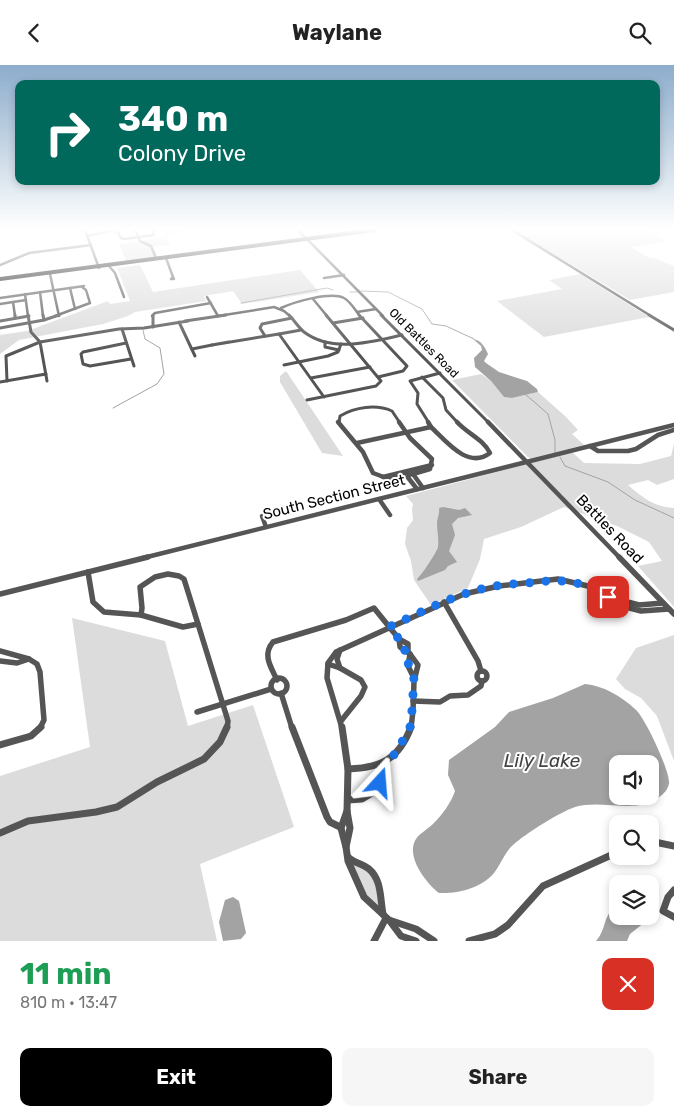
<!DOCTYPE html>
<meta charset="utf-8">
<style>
body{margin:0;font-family:Rubik,sans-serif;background:#f6f6f6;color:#222;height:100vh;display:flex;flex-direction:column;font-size:19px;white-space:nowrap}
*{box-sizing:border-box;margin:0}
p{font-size:16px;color:#767676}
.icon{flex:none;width:28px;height:28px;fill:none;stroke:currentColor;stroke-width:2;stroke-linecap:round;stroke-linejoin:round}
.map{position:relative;height:876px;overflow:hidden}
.side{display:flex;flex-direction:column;background:#fff;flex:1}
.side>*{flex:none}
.top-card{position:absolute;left:15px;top:15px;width:645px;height:105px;border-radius:10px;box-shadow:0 2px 8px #0003;background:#00695c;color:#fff;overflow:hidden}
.controls{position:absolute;left:609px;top:690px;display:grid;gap:10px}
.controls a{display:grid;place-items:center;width:50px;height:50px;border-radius:10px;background:#fff;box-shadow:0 2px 8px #0003;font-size:25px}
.pin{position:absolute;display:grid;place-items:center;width:42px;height:42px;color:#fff;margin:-21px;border-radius:10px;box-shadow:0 2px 8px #0006}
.me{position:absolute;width:55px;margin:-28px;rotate:19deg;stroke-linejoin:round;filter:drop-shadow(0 0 4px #0008)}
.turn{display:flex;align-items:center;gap:18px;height:105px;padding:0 20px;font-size:22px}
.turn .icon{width:65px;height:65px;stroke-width:2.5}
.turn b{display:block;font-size:35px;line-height:42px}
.round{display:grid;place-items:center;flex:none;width:52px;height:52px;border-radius:10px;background:#f6f6f6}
.summary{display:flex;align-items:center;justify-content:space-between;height:85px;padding:0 20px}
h1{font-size:30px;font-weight:700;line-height:38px;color:#1e9e55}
.button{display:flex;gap:10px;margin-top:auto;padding:10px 20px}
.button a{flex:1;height:58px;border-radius:10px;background:#000;color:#fff;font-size:20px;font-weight:700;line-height:58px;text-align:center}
.button a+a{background:#f6f6f6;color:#222}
header{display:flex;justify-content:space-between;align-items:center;height:65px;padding:0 20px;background:#fff;font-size:22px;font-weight:700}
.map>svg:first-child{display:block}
.green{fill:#dcdcdc}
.water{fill:#a3a3a3;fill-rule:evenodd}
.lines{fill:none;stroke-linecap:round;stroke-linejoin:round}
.stream{stroke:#a3a3a3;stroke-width:1}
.minor-far4{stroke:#555;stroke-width:2.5}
.minor-far3{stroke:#555;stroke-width:3}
.minor-far2{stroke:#555;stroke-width:4.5}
.minor-far1{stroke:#555;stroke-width:5.5}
.minor{stroke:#555;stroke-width:7}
.major{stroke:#000;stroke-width:4}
.route{stroke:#1a73e8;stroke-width:9;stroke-dasharray:0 16.2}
.labels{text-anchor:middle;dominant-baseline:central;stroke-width:4;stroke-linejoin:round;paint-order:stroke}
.far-street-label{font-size:12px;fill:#000;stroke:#fff}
.street-label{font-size:15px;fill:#000;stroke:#fff}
.near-water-label{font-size:19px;font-style:italic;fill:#444;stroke:#fff}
</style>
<header><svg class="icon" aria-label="back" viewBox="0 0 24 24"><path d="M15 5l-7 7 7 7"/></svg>Waylane<svg class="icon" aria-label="search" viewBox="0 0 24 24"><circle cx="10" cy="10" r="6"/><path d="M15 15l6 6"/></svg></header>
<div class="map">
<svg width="674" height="876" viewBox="0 0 674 876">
<rect width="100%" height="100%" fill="#fff"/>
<g class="green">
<polygon points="162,165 195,165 169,169 170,171 166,172 170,180 153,182 157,192 126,196 119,179 165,172"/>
<polygon points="514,165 645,165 667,176 630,182 650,193 654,193 674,201 674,227 630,235"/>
<polygon points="140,200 153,227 300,205 319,227 242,239 233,226 204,231 206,236 135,247 128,251 103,259 19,275 0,289 0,270 27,266 108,236 110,239 130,236 117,203"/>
<polygon points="580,209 649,252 544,272 497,236 562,224 549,215"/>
<polygon points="286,306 343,391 322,388 280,317 280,311"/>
<polygon points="481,309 491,316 504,332 512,333 538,327 566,352 578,365 572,369 584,380 530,394 452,315"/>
<path d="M 674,379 L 674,414 L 657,420 L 648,415 L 628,420 C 642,432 654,442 674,443 L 674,542 L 638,501 L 662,496 L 649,477 L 617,461 L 564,442 L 521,462 L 484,474 L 480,494 L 468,523 L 431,540 L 414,515 L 411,496 L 405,479 L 407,463 L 413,455 L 412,444 L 413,439 L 406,431 L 572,387 L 584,398 L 640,399 L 671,391 Z"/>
<polygon points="72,553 165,576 188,661 253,640 294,762 200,799 217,876 0,876 0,711 90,682"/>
<polygon points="674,570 674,696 657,651 641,633 625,624 616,614 636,583"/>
<path d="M 351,798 C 376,807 376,820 380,843 L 368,835 Z"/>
</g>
<g class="water">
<path d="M 473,274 C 481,275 485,282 488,289 L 484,296 L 486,298 L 499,307 L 527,316 L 537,324 L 538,327 L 512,333 L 504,332 L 491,316 L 475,302 L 474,293 L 482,285 L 481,281 Z"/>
<path d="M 443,442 L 459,445 L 465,443 L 472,450 L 458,453 L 452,459 L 455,470 L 449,486 L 457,497 L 448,501 L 445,505 L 418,516 L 417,514 C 421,511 437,487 438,482 C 439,474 437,466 437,458 C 437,453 440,448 439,443 Z"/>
<path d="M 585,619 C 604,621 621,631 635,644 C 645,652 671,708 669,719 C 668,723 666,726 663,729 C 638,752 604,733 575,742 C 560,747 525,769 513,780 C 505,787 501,799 494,808 C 482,823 457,829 439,828 C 426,818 405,791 416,774 C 420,768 428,764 433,759 C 442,750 451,738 455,726 L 448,710 L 449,695 L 495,662 L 509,647 L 553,633 ZM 618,699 L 650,699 L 650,731 L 618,731 Z"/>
<polygon points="233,832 239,836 246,868 241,874 223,876 219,857 225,835"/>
<path d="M 617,840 L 618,851 L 650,851 L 650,853 L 630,869 L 627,876 L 596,876 C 607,864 602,851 617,840 Z"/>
</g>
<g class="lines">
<g class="stream">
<polyline points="361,226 388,227 422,244 432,259 446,261 474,274"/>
<polyline points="350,227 357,227"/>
<polyline points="241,238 327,223 333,225"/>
<polyline points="525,329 548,349 555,375 555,388"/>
<polyline points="113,343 157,319 164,309 160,283 145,274 143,265"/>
<polyline points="560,392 565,401 608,417 635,435 674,453"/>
</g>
<g class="minor-far4">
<polyline points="85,165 99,203"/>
<polyline points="135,165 140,176 151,181 156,193"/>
<polyline points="298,165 383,251"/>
<polyline points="512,165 651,251"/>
<polyline points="112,166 118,167 121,173 124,174 154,170 153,165"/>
<polyline points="87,171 114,165"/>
<polyline points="166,193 173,212"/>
<polyline points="0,200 29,188 91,180"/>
<polyline points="109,201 115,208 124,232"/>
<polyline points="50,209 59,251"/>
<polygon points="173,212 174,214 171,214"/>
<polyline points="324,213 344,210"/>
<polyline points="70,223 75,244"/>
<polyline points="40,227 43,251"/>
<polyline points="25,229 28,251"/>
<polyline points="207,232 218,251"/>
<polyline points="0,233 84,221"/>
<polyline points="313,234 327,251"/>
<polyline points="13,237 15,251"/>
<polyline points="0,239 26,235"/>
<path d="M 281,243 C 294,237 331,226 344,233 C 350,236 356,246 360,251"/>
<polyline points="357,247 376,244"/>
<polyline points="55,251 90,238 86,225 82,222"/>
<polyline points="152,251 155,248 211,238"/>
<polyline points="218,251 274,242 284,246 290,251"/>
</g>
<g class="minor-far3">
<polyline points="15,250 15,253"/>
<polyline points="28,250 31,267 40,277 119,264 144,263 188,256"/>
<polyline points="43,250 44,255"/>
<polyline points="153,250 153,262"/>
<path d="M 289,250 C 294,255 298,262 304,267 C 332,288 371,277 402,270"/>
<polyline points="359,250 407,301 403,306 378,312"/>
<polyline points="381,250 489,358"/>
<polyline points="649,250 674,265"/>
<polyline points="0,256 29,251"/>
<polyline points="185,256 226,250"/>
<polyline points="179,257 195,291"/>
<polyline points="333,258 363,253"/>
<polyline points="0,263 44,255 59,250"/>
<polyline points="122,264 134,301"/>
<polyline points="279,269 301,265"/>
<polyline points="265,271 260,263 262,259 292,253"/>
<polyline points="229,277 212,280 279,269 324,332"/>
<polyline points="325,277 325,282 339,285"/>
<polyline points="126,278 83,287 81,289 83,299 90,301 131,294"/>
<polyline points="192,284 212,280"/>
<polyline points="284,300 328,291 338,287 341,279"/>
<polyline points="422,312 443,333 446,345 458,358"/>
<polyline points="311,313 370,302"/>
<polyline points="7,316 6,291 40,277 47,316"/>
<polyline points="0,317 46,309"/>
<polyline points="307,335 376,321 381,316 326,250"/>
<path d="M 339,358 L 340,351 C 355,342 376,339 392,346 L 400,358"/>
<polyline points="429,358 417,339 418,328 410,316 440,308"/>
</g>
<g class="minor-far2">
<polyline points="338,357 363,387 373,408 389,414 413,409"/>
<polyline points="399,357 410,373 432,394 430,404 413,409"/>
<polyline points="488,357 620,493"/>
<path d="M 431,362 C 446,376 468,405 490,388 C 483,374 468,369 457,357"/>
<polyline points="357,378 431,362 428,357"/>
<polyline points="590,381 598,386 628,386 636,384 658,370 674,365"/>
<polyline points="413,409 423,423"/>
<polyline points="406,410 417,424"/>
<polyline points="383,412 432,400"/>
<polyline points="379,434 390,450"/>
<polyline points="262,451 266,462"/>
<polyline points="143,493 674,360"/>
</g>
<g class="minor-far1">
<polyline points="619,492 674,549"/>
<polyline points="88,507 93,537 104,547 141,550"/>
<polygon points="168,509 179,511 184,514 198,559 183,562 141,550 142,543 140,522 155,512"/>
<polyline points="0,529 148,492"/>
<polyline points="616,534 639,540 663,538"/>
<polyline points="444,537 478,596 481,606"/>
<polyline points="198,559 228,656 227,663"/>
<polyline points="0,586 29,594 37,599 40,607 44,655 40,663"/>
<polyline points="408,587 408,579 399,574 400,582 410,589"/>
<polyline points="0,596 17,598 29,594"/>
<polyline points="328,599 340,603 337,594 340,585"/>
<polyline points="340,603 361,615 365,622 361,631 341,656"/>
<circle cx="482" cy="611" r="5"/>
<circle cx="279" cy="621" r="8"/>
<path d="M 277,615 C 271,602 262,590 273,577 L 346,555 L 374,543 L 399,574"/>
<polyline points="281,628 292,663"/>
<polyline points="413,636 440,637 450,631 468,630 481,621 482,616"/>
<polyline points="197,647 271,624"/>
<polyline points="342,663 327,613 328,598 336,587 464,529 499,521 558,514 592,522 626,542 641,546 669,544"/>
<polyline points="411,663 413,646 414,616 418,600 410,589 408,601 414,613"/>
</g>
<g class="minor">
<polyline points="292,662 327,752 330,757 340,762"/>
<polyline points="342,662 348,704 347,746 350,763 346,782 348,796 364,832 389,855 401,871 416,876"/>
<polyline points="0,680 31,671 41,662"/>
<path d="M 348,704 C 381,703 399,694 411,662"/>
<polyline points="348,735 362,734 377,725 387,696"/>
<polyline points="0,768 28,756 96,747 117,742 157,717 204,694 220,677 227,662"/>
<polyline points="650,776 674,781"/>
<polyline points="346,782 341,763 347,746"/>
<path d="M 348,792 C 354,798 363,799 369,804 C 382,815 380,834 383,849"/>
<polyline points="674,825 668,832 663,846 674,852"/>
<polyline points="389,855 416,864 434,876"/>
<polyline points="374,876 386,853"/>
<polyline points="469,876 495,869 508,860 543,821 618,787"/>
</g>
<polyline class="major" points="0,214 374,165"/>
</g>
<linearGradient id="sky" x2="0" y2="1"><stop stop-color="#8cadcc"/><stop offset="0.57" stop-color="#fff"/><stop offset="1" stop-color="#fff" stop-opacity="0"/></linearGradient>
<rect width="674" height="287" fill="url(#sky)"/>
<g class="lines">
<path class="route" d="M 380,718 L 387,696 L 396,688 L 411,660 L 414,614 L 408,601 L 410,589 L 400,582 L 399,574 L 389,562 C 418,549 447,533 478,525 C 494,520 511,519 527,518 C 561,514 579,514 608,532"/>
</g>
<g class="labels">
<g class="far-street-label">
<text transform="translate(424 278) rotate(45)">Old Battles Road</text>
</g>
<g class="street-label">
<text transform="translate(334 432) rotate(-14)">South Section Street</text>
<text transform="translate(610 464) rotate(46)">Battles Road</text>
</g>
<g class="near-water-label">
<text x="542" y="695">Lily Lake</text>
</g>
</g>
</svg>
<div class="controls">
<a><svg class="icon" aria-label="sound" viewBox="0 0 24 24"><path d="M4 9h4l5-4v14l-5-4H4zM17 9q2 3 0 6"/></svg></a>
<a><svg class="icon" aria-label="search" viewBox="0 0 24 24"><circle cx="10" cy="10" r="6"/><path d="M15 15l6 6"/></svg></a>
<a><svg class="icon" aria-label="layers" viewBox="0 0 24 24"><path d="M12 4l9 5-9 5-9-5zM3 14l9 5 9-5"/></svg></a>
</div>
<div class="pin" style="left:608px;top:532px;background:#d93025"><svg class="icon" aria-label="arrive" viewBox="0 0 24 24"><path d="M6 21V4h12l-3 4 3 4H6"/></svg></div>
<svg class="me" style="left:380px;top:718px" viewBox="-20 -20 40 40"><path d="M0-17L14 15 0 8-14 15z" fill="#1a73e8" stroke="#fff" stroke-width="4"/></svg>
<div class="top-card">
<div class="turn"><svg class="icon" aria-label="right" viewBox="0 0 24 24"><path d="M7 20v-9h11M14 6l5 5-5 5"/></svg><div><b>340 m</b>Colony Drive</div></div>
</div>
</div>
<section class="side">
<div class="summary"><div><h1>11 min</h1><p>810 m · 13:47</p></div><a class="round" style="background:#d93025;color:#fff"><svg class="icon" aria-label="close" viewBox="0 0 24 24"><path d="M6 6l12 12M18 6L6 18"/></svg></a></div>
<div class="button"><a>Exit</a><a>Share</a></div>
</section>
